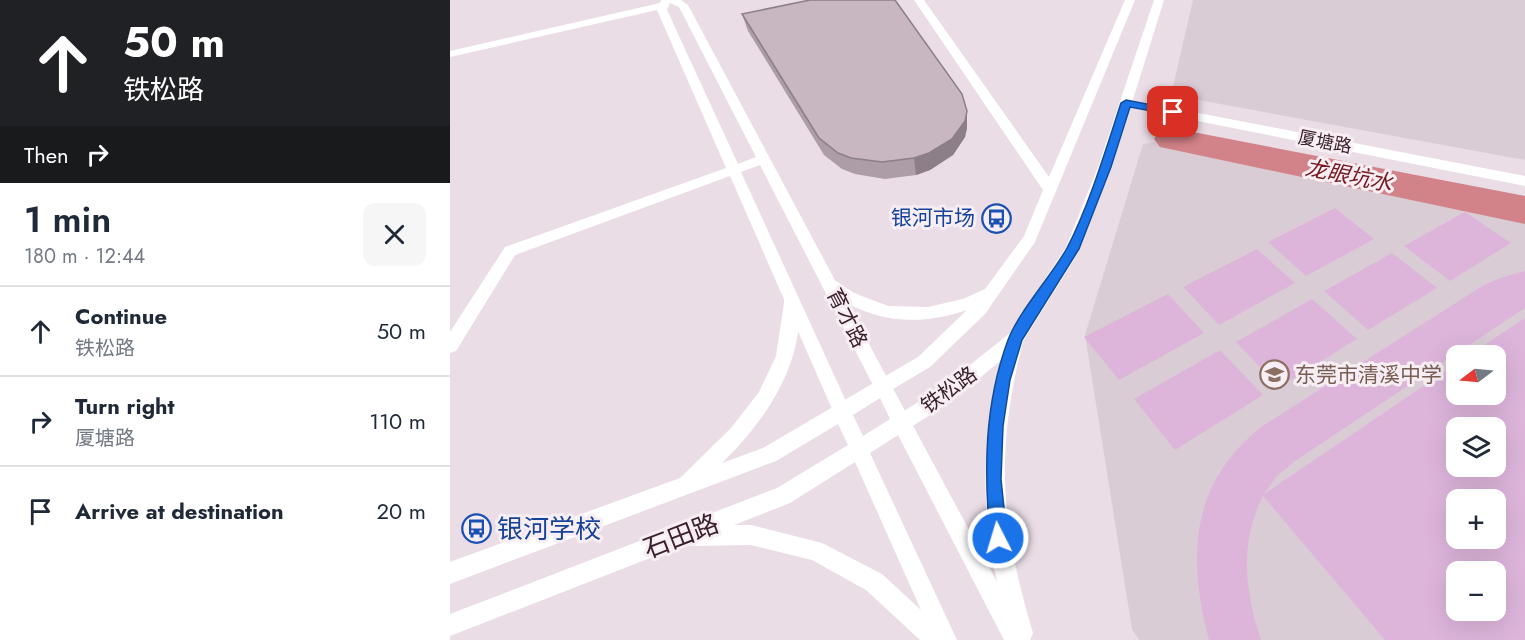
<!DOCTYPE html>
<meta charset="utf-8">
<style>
body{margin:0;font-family:Jost,"Noto Sans SC",sans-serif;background:#f6f6f7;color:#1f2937;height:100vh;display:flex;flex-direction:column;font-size:22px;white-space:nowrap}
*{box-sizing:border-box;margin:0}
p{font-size:20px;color:#747a83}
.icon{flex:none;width:33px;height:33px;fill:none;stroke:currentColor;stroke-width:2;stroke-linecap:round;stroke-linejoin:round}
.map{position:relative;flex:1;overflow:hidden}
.panel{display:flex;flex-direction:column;background:#fff;width:450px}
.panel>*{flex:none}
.top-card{background:#202124;color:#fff;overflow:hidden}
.needle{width:39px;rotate:254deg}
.controls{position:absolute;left:996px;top:345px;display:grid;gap:12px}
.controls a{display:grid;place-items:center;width:60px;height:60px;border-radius:12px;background:#fff;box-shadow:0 6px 24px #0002;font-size:30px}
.pin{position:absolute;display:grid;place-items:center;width:51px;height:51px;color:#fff;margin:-26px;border-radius:12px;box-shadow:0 3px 9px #0006}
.me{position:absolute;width:66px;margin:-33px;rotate:355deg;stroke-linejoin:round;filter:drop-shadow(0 0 4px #0008)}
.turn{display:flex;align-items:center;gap:21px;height:126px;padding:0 24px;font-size:27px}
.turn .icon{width:78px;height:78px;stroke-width:2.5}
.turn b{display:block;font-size:42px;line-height:51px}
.then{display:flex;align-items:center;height:57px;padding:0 24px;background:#0003;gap:12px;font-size:22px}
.round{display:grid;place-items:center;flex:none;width:63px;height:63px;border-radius:12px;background:#f6f6f7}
.head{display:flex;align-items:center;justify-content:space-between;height:102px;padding:0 24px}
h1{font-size:36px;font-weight:600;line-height:45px}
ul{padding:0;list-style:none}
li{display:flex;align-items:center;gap:18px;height:90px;padding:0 24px;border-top:2px solid #e0e1e3}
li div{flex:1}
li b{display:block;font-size:22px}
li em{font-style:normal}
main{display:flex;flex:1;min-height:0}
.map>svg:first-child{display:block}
.built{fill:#daccd5;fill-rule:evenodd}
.green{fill:#ddb5db;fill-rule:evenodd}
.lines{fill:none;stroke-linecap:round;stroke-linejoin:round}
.river{fill:#d28289;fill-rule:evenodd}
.minor{fill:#fff;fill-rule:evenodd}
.tertiary{fill:#fff;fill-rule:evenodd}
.secondary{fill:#fff;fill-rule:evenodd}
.wall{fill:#ac9da6}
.shaded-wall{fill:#8c7f87}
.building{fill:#c8b6c1;stroke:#8c7f87;stroke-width:1.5}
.route{fill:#1a73e8;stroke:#114b97;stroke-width:1.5}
.labels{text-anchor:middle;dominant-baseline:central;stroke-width:6;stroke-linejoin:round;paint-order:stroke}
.far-street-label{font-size:18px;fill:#3a1f2c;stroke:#f7eef4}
.transit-label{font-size:21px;fill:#164399;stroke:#f7eef4;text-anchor:end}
.street-label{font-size:21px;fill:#3a1f2c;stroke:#f7eef4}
.education-label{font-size:21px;fill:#785e54;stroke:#f7eef4;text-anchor:start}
.water-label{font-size:22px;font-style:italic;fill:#77171e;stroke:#f7eef4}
.near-transit-label{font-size:26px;fill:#164399;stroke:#f7eef4;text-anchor:start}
.near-street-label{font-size:26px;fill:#3a1f2c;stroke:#f7eef4}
</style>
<main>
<section class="panel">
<div class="top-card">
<div class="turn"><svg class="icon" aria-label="ahead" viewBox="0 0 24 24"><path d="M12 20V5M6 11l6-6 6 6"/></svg><div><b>50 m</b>铁松路</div></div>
<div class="then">Then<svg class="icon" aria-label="right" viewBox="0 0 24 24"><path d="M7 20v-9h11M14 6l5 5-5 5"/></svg></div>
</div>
<div class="head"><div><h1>1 min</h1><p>180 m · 12:44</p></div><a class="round"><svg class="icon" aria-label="close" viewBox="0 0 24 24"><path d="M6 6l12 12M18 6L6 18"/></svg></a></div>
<ul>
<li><svg class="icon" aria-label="ahead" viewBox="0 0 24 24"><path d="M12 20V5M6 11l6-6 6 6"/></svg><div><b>Continue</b><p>铁松路</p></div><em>50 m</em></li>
<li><svg class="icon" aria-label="right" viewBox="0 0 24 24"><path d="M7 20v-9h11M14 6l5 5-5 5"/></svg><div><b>Turn right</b><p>厦塘路</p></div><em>110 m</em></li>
<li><svg class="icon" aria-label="arrive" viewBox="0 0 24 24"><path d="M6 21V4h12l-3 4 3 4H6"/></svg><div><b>Arrive at destination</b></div><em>20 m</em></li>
</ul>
</section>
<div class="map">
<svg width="1075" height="640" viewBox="0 0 1075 640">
<rect width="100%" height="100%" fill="#eadde6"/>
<g class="built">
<polygon points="743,0 1075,0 1075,160 721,95"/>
<path d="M 722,139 L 1075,210 L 1075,640 L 689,640 L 682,629 L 635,335 L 693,144 ZM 1006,356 L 1046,356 L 1046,394 L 1006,394 ZM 1006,428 L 1046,428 L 1046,466 L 1006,466 ZM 1006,500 L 1046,500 L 1046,538 L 1006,538 ZM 1006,572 L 1046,572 L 1046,610 L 1006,610 Z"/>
</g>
<g class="green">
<polygon points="885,208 924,239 856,276 818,242"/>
<polygon points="1015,212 1061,243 1000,281 954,246"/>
<polygon points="807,249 845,283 769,325 733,287"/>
<polygon points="942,253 987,288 918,330 874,291"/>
<path d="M 1075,271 L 1075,308 L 845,461 L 827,476 L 814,494 L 1006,364 L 1006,394 L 1046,394 L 1046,356 L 1019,355 L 1075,318 L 1075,640 L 935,640 L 813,496 C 789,543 795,592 811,640 L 759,640 C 737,557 740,484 811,427 L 1034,285 L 1053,277 ZM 1006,428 L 1046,428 L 1046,466 L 1006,466 ZM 1006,500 L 1046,500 L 1046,538 L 1006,538 ZM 1006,572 L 1046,572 L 1046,610 L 1006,610 Z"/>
<polygon points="718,294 754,333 669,380 634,337"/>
<polygon points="862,299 907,339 829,387 786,342"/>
<polygon points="770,350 813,395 725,450 684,399"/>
</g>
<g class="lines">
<polygon class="river" points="722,128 1075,196 1075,224 710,147 704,139 710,131"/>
<g class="minor">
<path d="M 211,0 L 231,0 L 238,5 L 442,387 L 439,393 L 433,395 L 427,393 L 310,165 L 291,172 L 401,412 L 398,418 L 392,420 L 386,418 L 280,176 L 65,255 L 6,351 L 0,353 L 0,332 L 55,247 L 276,168 L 207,10 L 0,57 L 0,51 L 210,3 ZM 220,3 L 229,7 L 306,157 L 288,164 L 217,10 Z"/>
<polygon points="676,99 1075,176 1075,186 672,106 670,103"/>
</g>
<g class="tertiary">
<path d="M 464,0 L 474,0 L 599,177 L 675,0 L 685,0 L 585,242 L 535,314 L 480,367 L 433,395 L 427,393 L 424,387 L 427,381 L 468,357 L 517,310 C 475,324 438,324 398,304 C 389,300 377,294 372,285 L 374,281 L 380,279 L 386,281 L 404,293 L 438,306 L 478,307 L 513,299 L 535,289 L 574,236 L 593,190 Z"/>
<polygon points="704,0 714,0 662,167 628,253 572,343 503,400 458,429 451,432 444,429 442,423 444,417 491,388 560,333 616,247 648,167"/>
</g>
<path class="secondary" d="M 341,295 L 347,296 C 351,304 349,315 349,324 C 344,379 310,426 272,463 L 313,448 L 427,381 L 433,379 L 439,381 L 547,582 C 528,496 533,422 558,338 L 560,333 L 566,331 L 572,333 L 574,338 C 545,449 550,523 583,633 L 580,640 L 554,640 L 448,435 L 420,453 L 507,640 L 470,640 L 416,590 L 362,560 L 301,545 L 242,546 L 236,544 L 0,636 L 0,614 L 327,488 L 398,445 L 388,424 L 326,461 L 0,584 L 0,562 L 230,478 L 281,428 L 309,392 L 326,356 L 335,296 ZM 430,398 L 440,419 L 413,436 L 403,415 ZM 405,462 L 471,610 L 432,574 L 372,543 L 301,525 L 284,525 L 340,503 Z"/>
</g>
<polygon class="wall" points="292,14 517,128 515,137 503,155 480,170 466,175 435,179 405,174 392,169 374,155 298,31"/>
<polygon class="shaded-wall" points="517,111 517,128 515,137 503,155 480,170 466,175 464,158"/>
<polygon class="building" points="360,0 445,0 512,94 517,111 515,121 502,139 479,153 464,158 432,162 401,158 388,153 369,138 292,14"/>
<path class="route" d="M 676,100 L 723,109 L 728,112 L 723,115 L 680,107 L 661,167 L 629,249 L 572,340 L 560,380 L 553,426 L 551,479 L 557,538 L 554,544 L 548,546 L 542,544 L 540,538 C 534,470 534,405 558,340 C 569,311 601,277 617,248 C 639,206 656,149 671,103 Z"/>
<defs>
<symbol id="bus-ring" viewBox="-11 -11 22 22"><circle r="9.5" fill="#f7eef4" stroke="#1a4fb4" stroke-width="1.5"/><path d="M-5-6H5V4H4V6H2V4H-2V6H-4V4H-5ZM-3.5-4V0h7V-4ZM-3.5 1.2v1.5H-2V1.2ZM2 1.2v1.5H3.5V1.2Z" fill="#1a4fb4"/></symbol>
<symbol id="school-ring" viewBox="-11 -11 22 22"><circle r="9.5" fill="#f7eef4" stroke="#8d6e63" stroke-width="1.5"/><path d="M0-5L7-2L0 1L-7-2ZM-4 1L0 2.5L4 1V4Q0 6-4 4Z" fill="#8d6e63"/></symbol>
</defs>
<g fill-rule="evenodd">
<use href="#bus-ring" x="530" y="202" width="33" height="33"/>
<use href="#school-ring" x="808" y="358" width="33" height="33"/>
<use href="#bus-ring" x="10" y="512" width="33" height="33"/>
</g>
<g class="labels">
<g class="far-street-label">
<text transform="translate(875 142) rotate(11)">厦塘路</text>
</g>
<g class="transit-label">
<text x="525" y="218">银河市场</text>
</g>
<g class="street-label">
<text transform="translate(397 318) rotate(63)">育才路</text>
<text transform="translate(499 390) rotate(-36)">铁松路</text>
</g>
<g class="education-label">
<text x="845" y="375">东莞市清溪中学</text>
</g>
<g class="water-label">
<text transform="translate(899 175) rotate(11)">龙眼坑水</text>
</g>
<g class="near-transit-label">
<text x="47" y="529">银河学校</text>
</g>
<g class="near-street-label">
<text transform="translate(231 536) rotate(-21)">石田路</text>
</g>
</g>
</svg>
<div class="controls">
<a><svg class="needle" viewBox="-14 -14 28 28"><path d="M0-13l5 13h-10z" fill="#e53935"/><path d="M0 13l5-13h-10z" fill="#747a83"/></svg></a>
<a><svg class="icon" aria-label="layers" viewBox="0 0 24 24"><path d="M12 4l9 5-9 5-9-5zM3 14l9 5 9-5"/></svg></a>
<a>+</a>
<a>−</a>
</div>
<div class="pin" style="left:723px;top:112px;background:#d93025"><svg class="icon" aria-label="arrive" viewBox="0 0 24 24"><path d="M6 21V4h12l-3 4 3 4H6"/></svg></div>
<svg class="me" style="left:548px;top:538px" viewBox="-20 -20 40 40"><circle r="17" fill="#1a73e8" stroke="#fff" stroke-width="3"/><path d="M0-11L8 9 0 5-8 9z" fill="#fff"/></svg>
</div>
</main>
